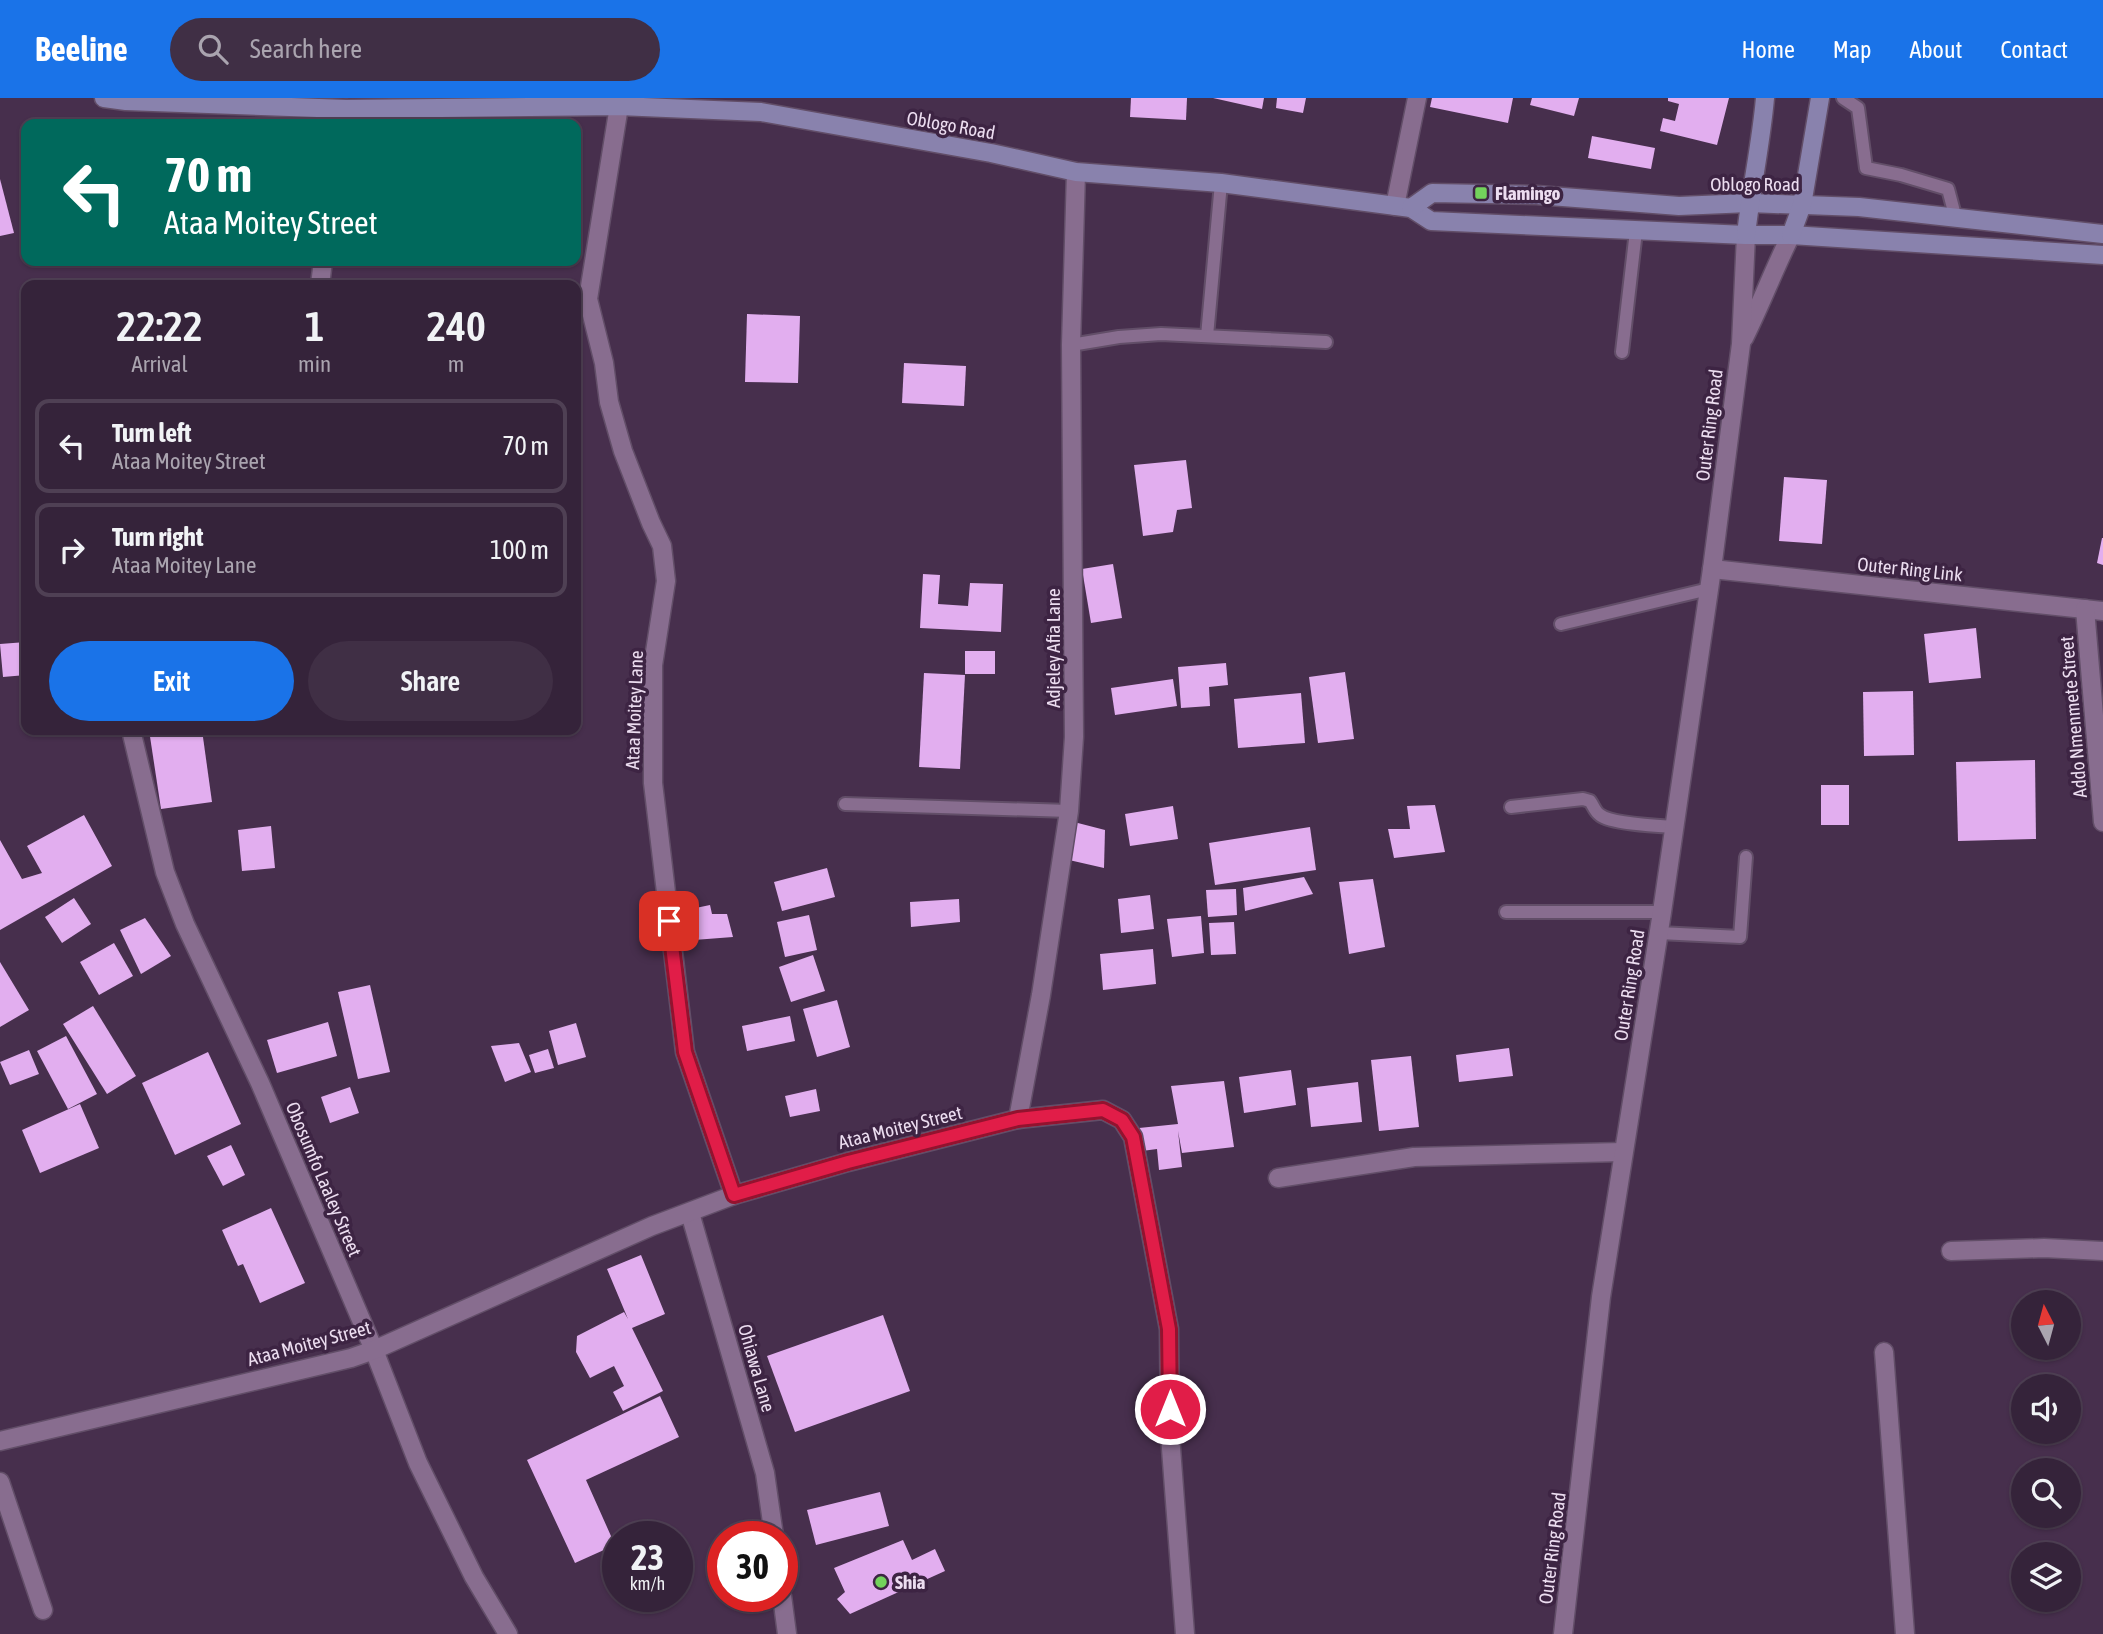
<!DOCTYPE html>
<style>
body{margin:0;font-family:"Asap Condensed",sans-serif;background:#402f45;color:#f1f3f6;height:100vh;display:flex;flex-direction:column;font-size:26px;white-space:nowrap}
*{box-sizing:border-box;margin:0}
p{font-size:23px;color:#aaa4af}
.icon{flex:none;width:38px;height:38px;fill:none;stroke:currentColor;stroke-width:2;stroke-linecap:round;stroke-linejoin:round}
.map{position:relative;flex:1;overflow:hidden}
.details{position:absolute;left:21px;top:182px;width:560px;height:455px;display:flex;flex-direction:column;background:#35233a;border-radius:14px;box-shadow:0 2px 5px #0004,0 0 0 2px #4f4054}
.details>*{flex:none}
.top-card{position:absolute;left:21px;top:21px;width:560px;height:147px;border-radius:14px;box-shadow:0 2px 5px #0004,0 0 0 2px #4f4054;background:#00695c;color:#fff;overflow:hidden}
.needle{width:46px;rotate:354deg}
.tools{position:absolute;left:2011px;top:1192px;display:grid;gap:14px}
.tools a{display:grid;place-items:center;width:70px;height:70px;border-radius:50%;background:#35233a;box-shadow:0 2px 5px #0004,0 0 0 2px #4f4054;font-size:35px}
.speed{position:absolute;left:602px;top:1423px;display:flex;gap:14px;font-size:35px;font-weight:700;text-align:center}
.speed>*{display:grid;place-content:center;width:91px;height:91px;border-radius:50%;background:#35233a;box-shadow:0 2px 5px #0004,0 0 0 2px #4f4054;line-height:1}
.speed small{font-size:18px;font-weight:400}
.speed .limit{border:10px solid #d22;background:#fff;color:#111}
.pin{position:absolute;display:grid;place-items:center;width:60px;height:60px;color:#fff;margin:-30px;border-radius:14px;box-shadow:0 4px 10px #0006}
.me{position:absolute;width:77px;margin:-38px;rotate:0deg;stroke-linejoin:round;filter:drop-shadow(0 0 5px #0008)}
.turn{display:flex;align-items:center;gap:24px;height:147px;padding:0 28px;font-size:32px}
.turn .icon{width:91px;height:91px;stroke-width:2.5}
.turn b{display:block;font-size:49px;line-height:60px}
.eta{display:flex;justify-content:space-evenly;align-items:center;height:119px;text-align:center}
.eta b{font-size:42px;font-weight:600;line-height:49px}
.cta{display:flex;gap:14px;margin-top:auto;padding:14px 28px}
.cta a{flex:1;height:80px;border-radius:42px;background:#1a73e8;color:#fff;font-size:28px;font-weight:600;line-height:80px;text-align:center}
.cta a+a{background:#402f45;color:#f1f3f6}
ul{padding:0;list-style:none}
li{display:flex;align-items:center;gap:21px;height:94px;margin:0 14px 10px;padding:0 14px;border:4px solid #4f4054;border-radius:14px}
li div{flex:1}
li b{display:block;font-size:26px}
li em{font-style:normal}
header{display:flex;align-items:center;gap:42px;box-sizing:border-box;height:98px;padding:0 35px;background:#1a73e8;color:#fff}
header strong{font-size:33px}
nav{display:flex;gap:38px;margin-inline-start:auto;font-size:24px}
.search{width:490px;height:63px;background:#402f45;display:flex;align-items:center;gap:18px;box-sizing:border-box;padding:0 24px;border-radius:38px;color:#aaa4af;font-size:26px}
.map>svg:first-child{display:block}
.building{fill:#e2aeef}
.lines{fill:none;stroke-linecap:round;stroke-linejoin:round}
.lane-casing{stroke:#624e68;stroke-width:16}
.street-casing{stroke:#624e68;stroke-width:21}
.secondary-casing{stroke:#624e68;stroke-width:21}
.lane{stroke:#886d8f;stroke-width:12}
.street{stroke:#886d8f;stroke-width:18}
.secondary{stroke:#8982ad;stroke-width:18}
.route-casing{stroke:#92132f;stroke-width:18}
.route{stroke:#e11d48;stroke-width:12}
.poi-dot{fill:#73d25c;stroke:#3d2443;stroke-width:2.5}
.labels{text-anchor:middle;dominant-baseline:central;stroke-width:7;stroke-linejoin:round;paint-order:stroke}
.street-label{font-size:19px;fill:#ecddf0;stroke:#3d2443}
.poi-label{font-size:19px;font-weight:bold;fill:#ecddf0;stroke:#3d2443;text-anchor:start}
</style>
<header>
<strong>Beeline</strong>
<div class="search"><svg class="icon" aria-label="search" viewBox="0 0 24 24"><circle cx="10" cy="10" r="6"/><path d="M15 15l6 6"/></svg>Search here</div>
<nav><a>Home</a><a>Map</a><a>About</a><a>Contact</a></nav>
</header>
<div class="map">
<svg width="2103" height="1536" viewBox="0 0 2103 1536">
<rect width="100%" height="100%" fill="#472f4d"/>
<g class="building">
<polygon points="1131,0 1187,0 1186,22 1130,19"/>
<polygon points="1213,0 1264,0 1262,11"/>
<polygon points="1277,0 1306,0 1303,15 1276,10"/>
<polygon points="1432,0 1513,0 1508,25 1430,9"/>
<polygon points="1532,0 1579,0 1574,18 1530,7"/>
<polygon points="1668,0 1729,0 1717,47 1660,33 1663,20 1675,23 1679,6 1668,3"/>
<polygon points="1592,38 1655,50 1651,71 1588,60"/>
<polygon points="26,75 26,98 25,98 20,77"/>
<polygon points="0,81 14,135 0,138"/>
<polygon points="747,216 800,218 798,285 745,284"/>
<polygon points="904,265 966,268 964,308 902,305"/>
<polygon points="1186,362 1192,410 1177,412 1173,434 1143,438 1134,367"/>
<polygon points="1784,379 1827,382 1822,446 1779,443"/>
<polygon points="2102,440 2103,440 2103,467 2097,465"/>
<polygon points="1113,466 1122,520 1091,525 1082,471"/>
<polygon points="923,476 940,477 938,506 968,508 970,485 1003,486 1001,534 920,530"/>
<polygon points="1976,530 1981,580 1929,585 1924,536"/>
<polygon points="26,544 26,577 3,579 0,546"/>
<rect x="965" y="553" width="30" height="23"/>
<polygon points="1226,565 1228,587 1209,589 1210,608 1181,610 1178,569"/>
<polygon points="1345,574 1354,641 1318,645 1309,579"/>
<polygon points="924,575 965,577 960,671 919,669"/>
<polygon points="1173,581 1177,608 1115,617 1111,590"/>
<polygon points="1913,593 1914,657 1864,658 1863,594"/>
<polygon points="1301,595 1305,645 1238,650 1234,601"/>
<polygon points="149,632 202,632 212,704 161,711"/>
<polygon points="2035,662 2036,741 1958,743 1956,664"/>
<rect x="1821" y="687" width="28" height="40"/>
<polygon points="1435,707 1445,754 1394,760 1388,731 1410,731 1407,708"/>
<polygon points="1173,708 1178,741 1130,748 1125,716"/>
<polygon points="84,717 112,768 0,832 0,742 22,781 42,775 27,748"/>
<polygon points="1074,724 1105,732 1104,770 1069,762"/>
<polygon points="271,728 275,770 242,773 238,732"/>
<polygon points="1310,729 1316,772 1215,787 1209,745"/>
<polygon points="827,770 835,799 782,813 774,784"/>
<polygon points="1304,779 1313,796 1245,813 1243,790"/>
<polygon points="1373,781 1385,849 1349,856 1339,784"/>
<polygon points="1236,791 1237,817 1208,819 1206,792"/>
<polygon points="1150,797 1154,831 1121,835 1118,801"/>
<polygon points="74,800 91,826 62,845 45,819"/>
<polygon points="959,801 960,824 911,829 910,804"/>
<polygon points="710,807 712,816 727,816 733,839 694,842 686,812"/>
<polygon points="809,817 817,852 785,859 777,824"/>
<polygon points="1201,818 1204,855 1172,859 1167,821"/>
<polygon points="145,820 171,858 141,876 120,832"/>
<polygon points="1234,824 1236,856 1211,857 1209,825"/>
<polygon points="114,845 133,878 99,897 80,864"/>
<polygon points="1153,851 1156,886 1103,892 1100,856"/>
<polygon points="813,857 825,893 791,904 779,869"/>
<polygon points="0,864 29,912 0,929"/>
<polygon points="370,887 390,974 358,981 338,894"/>
<polygon points="837,902 850,949 817,959 803,911"/>
<polygon points="93,908 136,978 107,996 63,926"/>
<polygon points="790,918 795,943 747,953 742,928"/>
<polygon points="328,924 337,958 277,975 267,942"/>
<polygon points="576,925 586,959 558,967 549,933"/>
<polygon points="66,938 97,996 68,1011 37,953"/>
<polygon points="519,945 531,974 505,984 491,948"/>
<polygon points="1509,950 1513,978 1459,984 1456,957"/>
<polygon points="548,951 554,970 535,975 529,957"/>
<polygon points="29,952 39,976 10,987 0,964"/>
<polygon points="208,954 241,1026 175,1057 142,985"/>
<polygon points="1411,958 1419,1029 1379,1033 1371,962"/>
<polygon points="1291,972 1296,1007 1244,1015 1239,979"/>
<polygon points="1224,983 1234,1049 1182,1055 1178,1033 1182,1069 1159,1072 1157,1051 1142,1053 1139,1030 1178,1026 1171,988"/>
<polygon points="1358,984 1362,1024 1311,1029 1307,990"/>
<polygon points="350,989 359,1015 330,1025 321,999"/>
<polygon points="816,991 820,1013 790,1019 785,998"/>
<polygon points="80,1006 99,1050 40,1075 22,1032"/>
<polygon points="231,1047 245,1077 223,1088 207,1058"/>
<polygon points="271,1110 305,1185 260,1205 243,1166 238,1168 222,1132"/>
<polygon points="641,1157 665,1216 632,1230 663,1293 623,1313 613,1294 624,1288 614,1268 590,1280 576,1254 577,1238 624,1214 628,1221 607,1171"/>
<polygon points="883,1217 910,1293 795,1334 767,1258"/>
<polygon points="660,1298 679,1339 586,1382 615,1447 575,1465 527,1362"/>
<polygon points="880,1394 889,1428 816,1447 807,1412"/>
<polygon points="903,1442 912,1462 935,1451 945,1473 850,1516 837,1501 845,1494 834,1470"/>
</g>
<g class="lines">
<defs>
<g id="lane">
<polyline points="1843,0 1858,10 1866,70 1901,77 1948,91 1956,121"/>
<polyline points="1207,238 1221,85"/>
<polyline points="1071,247 1119,239 1161,236 1326,244"/>
<polyline points="1622,254 1636,133"/>
<polyline points="1561,526 1709,491"/>
<polyline points="845,706 1069,713"/>
<path d="M 1511,709 L 1583,701 L 1590,703 C 1593,707 1595,714 1600,717 C 1611,726 1659,728 1675,729"/>
<polyline points="1506,814 1662,814"/>
<polyline points="1659,835 1740,839 1746,759"/>
</g>
<g id="street">
<polyline points="619,8 588,201 604,265 609,304 623,353 651,425 662,448 666,483 653,567 653,685 685,954 734,1097"/>
<polyline points="344,26 346,11"/>
<polyline points="1395,108 1417,0"/>
<polyline points="320,187 323,163"/>
<path d="M 1744,240 C 1761,206 1774,171 1791,137"/>
<polyline points="1712,471 2103,513"/>
<polyline points="2085,511 2103,724"/>
<polyline points="131,632 165,774 185,826 260,985 374,1252 418,1365 474,1479 508,1536"/>
<polyline points="1018,1021 1041,897 1069,713 1074,639 1071,247 1076,74"/>
<polyline points="1278,1080 1414,1059 1623,1054"/>
<polyline points="690,1115 765,1375 774,1438"/>
<polyline points="1951,1153 2044,1150 2103,1153"/>
<polyline points="1884,1254 1905,1536"/>
<polyline points="0,1343 351,1260 374,1252 652,1128 734,1097 848,1064 1018,1021 1103,1012 1122,1022 1133,1039 1169,1231 1170,1337 1185,1536"/>
<polyline points="0,1384 43,1512"/>
<polyline points="782,1498 787,1536"/>
<polyline points="1563,1536 1601,1199 1662,814 1712,471 1741,246 1746,137"/>
</g>
<g id="secondary">
<polyline points="104,0 126,3 346,11 619,8 761,14 991,55 1076,74 1221,85 1411,110 1431,123 1746,137 1791,137 2103,157"/>
<polyline points="1411,110 1432,95 1537,97 1679,108 1749,105 1859,109 2103,136"/>
<path d="M 1746,137 C 1751,91 1761,46 1765,0"/>
<polyline points="1791,137 1802,107 1820,0"/>
</g>
</defs>
<use href="#lane" class="lane-casing"/>
<use href="#street" class="street-casing"/>
<use href="#secondary" class="secondary-casing"/>
<use href="#lane" class="lane"/>
<use href="#street" class="street"/>
<use href="#secondary" class="secondary"/>
</g>
<g class="lines">
<defs>
<polyline id="route" points="669,823 685,954 734,1097 848,1064 1018,1021 1103,1012 1122,1022 1133,1039 1169,1231 1170,1311"/>
</defs>
<use href="#route" class="route-casing"/>
<use href="#route" class="route"/>
</g>
<g class="poi-dot">
<rect x="1474" y="88" width="14" height="14" rx="3.5"/>
<circle cx="881" cy="1484" r="7"/>
</g>
<g class="labels">
<g class="street-label">
<text transform="translate(951 27) rotate(10)">Oblogo Road</text>
<text x="1755" y="86">Oblogo Road</text>
<text transform="translate(1709 327) rotate(-83)">Outer Ring Road</text>
<text transform="translate(1910 471) rotate(6)">Outer Ring Link</text>
<text transform="translate(1053 550) rotate(-90)">Adjeley Afia Lane</text>
<text transform="translate(634 612) rotate(-88)">Ataa Moitey Lane</text>
<text transform="translate(2073 619) rotate(-95)">Addo Nmenmete Street</text>
<text transform="translate(1629 887) rotate(-81)">Outer Ring Road</text>
<text transform="translate(900 1029) rotate(-14)">Ataa Moitey Street</text>
<text transform="translate(324 1081) rotate(67)">Obosumfo Laaley Street</text>
<text transform="translate(309 1245) rotate(-15)">Ataa Moitey Street</text>
<text transform="translate(757 1270) rotate(74)">Ohiawa Lane</text>
<text transform="translate(1552 1450) rotate(-83)">Outer Ring Road</text>
</g>
<g class="poi-label">
<text x="1495" y="95">Flamingo</text>
<text x="895" y="1484">Shia</text>
</g>
</g>
</svg>
<div class="tools">
<a><svg class="needle" viewBox="-14 -14 28 28"><path d="M0-13l5 13h-10z" fill="#e53935"/><path d="M0 13l5-13h-10z" fill="#aaa4af"/></svg></a>
<a><svg class="icon" aria-label="sound" viewBox="0 0 24 24"><path d="M4 9h4l5-4v14l-5-4H4zM17 9q2 3 0 6"/></svg></a>
<a><svg class="icon" aria-label="search" viewBox="0 0 24 24"><circle cx="10" cy="10" r="6"/><path d="M15 15l6 6"/></svg></a>
<a><svg class="icon" aria-label="layers" viewBox="0 0 24 24"><path d="M12 4l9 5-9 5-9-5zM3 14l9 5 9-5"/></svg></a>
</div>
<div class="speed"><div>23<small>km/h</small></div><div class="limit">30</div></div>
<div class="pin" style="left:669px;top:823px;background:#d93025"><svg class="icon" aria-label="arrive" viewBox="0 0 24 24"><path d="M6 21V4h12l-3 4 3 4H6"/></svg></div>
<svg class="me" style="left:1170px;top:1311px" viewBox="-20 -20 40 40"><circle r="17" fill="#e11d48" stroke="#fff" stroke-width="3"/><path d="M0-11L8 9 0 5-8 9z" fill="#fff"/></svg>
<div class="top-card">
<div class="turn"><svg class="icon" aria-label="left" viewBox="0 0 24 24"><path d="M17 20v-9H6M10 6l-5 5 5 5"/></svg><div><b>70 m</b>Ataa Moitey Street</div></div>
</div>
<section class="details">
<div class="eta">
<div><b>22:22</b><p>Arrival</p></div>
<div><b>1</b><p>min</p></div>
<div><b>240</b><p>m</p></div>
</div>
<ul>
<li><svg class="icon" aria-label="left" viewBox="0 0 24 24"><path d="M17 20v-9H6M10 6l-5 5 5 5"/></svg><div><b>Turn left</b><p>Ataa Moitey Street</p></div><em>70 m</em></li>
<li><svg class="icon" aria-label="right" viewBox="0 0 24 24"><path d="M7 20v-9h11M14 6l5 5-5 5"/></svg><div><b>Turn right</b><p>Ataa Moitey Lane</p></div><em>100 m</em></li>
</ul>
<div class="cta"><a>Exit</a><a>Share</a></div>
</section>
</div>
